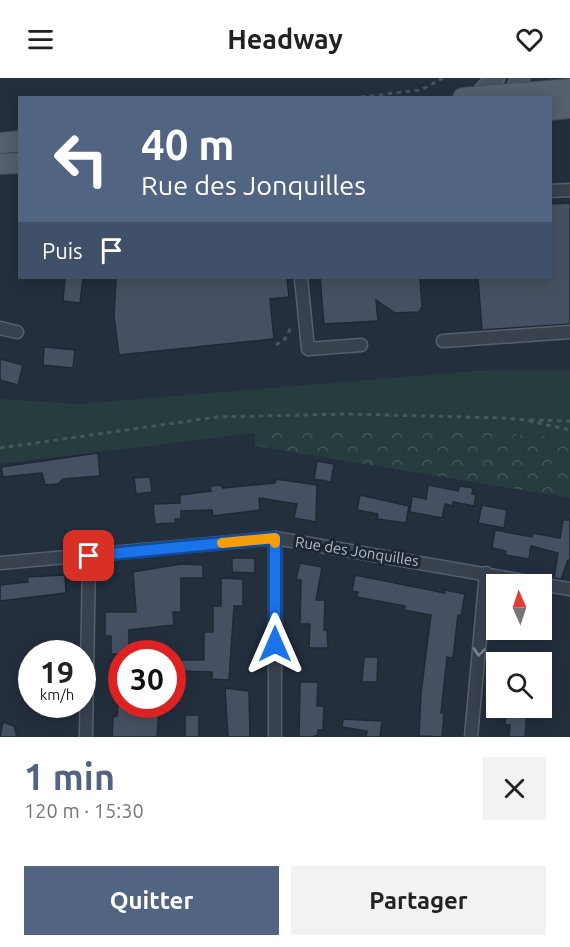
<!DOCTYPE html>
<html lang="fr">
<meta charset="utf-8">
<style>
body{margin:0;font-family:Ubuntu,sans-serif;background:#f2f2f2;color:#222;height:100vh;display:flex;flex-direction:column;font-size:22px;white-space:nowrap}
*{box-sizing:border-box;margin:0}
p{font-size:20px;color:#767676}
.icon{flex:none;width:33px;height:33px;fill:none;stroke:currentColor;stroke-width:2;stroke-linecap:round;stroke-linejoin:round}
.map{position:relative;height:659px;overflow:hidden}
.drawer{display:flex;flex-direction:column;background:#fff;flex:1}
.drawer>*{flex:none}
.hud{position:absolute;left:18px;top:18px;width:534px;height:183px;border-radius:0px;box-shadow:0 3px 15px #0003;background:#516482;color:#fff;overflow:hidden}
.needle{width:39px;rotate:357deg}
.buttons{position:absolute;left:486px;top:496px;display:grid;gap:12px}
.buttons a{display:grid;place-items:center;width:66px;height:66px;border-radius:0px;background:#fff;box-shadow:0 3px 15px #0003;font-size:30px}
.speed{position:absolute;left:18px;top:562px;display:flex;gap:12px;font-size:30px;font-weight:700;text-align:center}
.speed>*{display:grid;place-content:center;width:78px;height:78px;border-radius:50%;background:#fff;box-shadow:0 3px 15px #0003;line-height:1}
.speed small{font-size:15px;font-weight:400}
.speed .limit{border:9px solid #d22;background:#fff;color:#111}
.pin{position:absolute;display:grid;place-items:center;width:51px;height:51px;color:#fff;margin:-26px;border-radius:12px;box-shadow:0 3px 9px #0006}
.me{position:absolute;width:66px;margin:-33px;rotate:0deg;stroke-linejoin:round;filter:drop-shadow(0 0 4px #0008)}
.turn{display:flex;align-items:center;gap:21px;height:126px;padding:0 24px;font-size:27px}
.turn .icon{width:78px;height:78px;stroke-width:2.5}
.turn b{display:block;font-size:42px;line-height:51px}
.then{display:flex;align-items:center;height:57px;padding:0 24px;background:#0003;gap:12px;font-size:22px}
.round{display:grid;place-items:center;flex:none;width:63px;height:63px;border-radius:0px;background:#f2f2f2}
.head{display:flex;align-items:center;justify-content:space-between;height:102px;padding:0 24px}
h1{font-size:36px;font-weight:700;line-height:45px;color:#516482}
.cta{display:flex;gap:12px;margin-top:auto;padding:12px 24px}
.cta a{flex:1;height:69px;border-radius:0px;background:#516482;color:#fff;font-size:24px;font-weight:700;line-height:69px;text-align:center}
.cta a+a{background:#f2f2f2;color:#222}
header{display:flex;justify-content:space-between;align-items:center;height:78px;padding:0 24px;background:#fff;font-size:27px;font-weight:700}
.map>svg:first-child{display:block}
.forest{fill:url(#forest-crowns)}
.green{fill:#263c3f}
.building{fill:#455162;stroke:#1f2835;stroke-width:1.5}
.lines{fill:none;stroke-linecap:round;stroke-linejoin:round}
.street-casing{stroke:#565f6c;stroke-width:15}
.secondary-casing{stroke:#565f6c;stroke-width:21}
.primary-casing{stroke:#414a57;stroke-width:22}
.path{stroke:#44595c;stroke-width:3;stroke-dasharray:4.5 4.5;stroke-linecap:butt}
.street{stroke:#38414e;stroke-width:12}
.secondary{stroke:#465061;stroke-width:18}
.primary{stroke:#56606e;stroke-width:20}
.oneway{stroke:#7c8592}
.route-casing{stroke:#114b97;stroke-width:15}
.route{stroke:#1a73e8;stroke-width:10}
.slow{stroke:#f59e0b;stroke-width:10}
.labels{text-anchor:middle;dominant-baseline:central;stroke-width:6;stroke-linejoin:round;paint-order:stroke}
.street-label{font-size:15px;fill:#b4bcc9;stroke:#1d2633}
</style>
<header><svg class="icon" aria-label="menu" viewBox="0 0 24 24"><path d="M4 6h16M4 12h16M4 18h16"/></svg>Headway<svg class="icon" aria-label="heart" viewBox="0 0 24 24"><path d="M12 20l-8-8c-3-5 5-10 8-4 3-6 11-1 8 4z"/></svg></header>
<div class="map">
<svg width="570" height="659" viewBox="0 0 570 659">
<defs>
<pattern id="forest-crowns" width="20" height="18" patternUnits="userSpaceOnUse" patternTransform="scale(1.5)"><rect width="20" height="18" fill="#263c3f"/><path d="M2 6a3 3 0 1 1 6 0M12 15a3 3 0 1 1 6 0" fill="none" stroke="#435659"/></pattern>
</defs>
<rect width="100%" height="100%" fill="#242f3e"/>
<polygon class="forest" points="377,346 570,360 570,420 255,368 255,355"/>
<polygon class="green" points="570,292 570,360 377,346 255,355 0,386 0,321 79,326 476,293"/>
<g class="building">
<polygon points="570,125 570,246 482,252 478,200 550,200 550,126"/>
<polygon points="65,200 83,200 80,225 63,223"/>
<polygon points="116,200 287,200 289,219 270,221 274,261 119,277 114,238"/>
<polygon points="320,200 420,200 422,229 419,234 395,235 376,222 378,243 324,246"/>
<polygon points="44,269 75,272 73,290 43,287"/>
<polygon points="0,281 23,287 18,307 0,302"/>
<polygon points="98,375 100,398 63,401 58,406 45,407 42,395 3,399 1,389"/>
<polygon points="317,383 334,386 331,404 314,401"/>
<polygon points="150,399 152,414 136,416 134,400"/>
<polygon points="276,401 317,407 316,444 294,440 297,426 259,420 260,432 213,438 212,432 181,433 181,441 175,441 176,445 155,446 153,426 180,425 180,417 211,413 210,408 220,407 223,410 275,405"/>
<polygon points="428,407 458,413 460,408 473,410 472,416 476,416 474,428 453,424 453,428 445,426 442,440 410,434 412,418 426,421"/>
<polygon points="360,417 409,428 406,445 377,441 378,436 357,432"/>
<polygon points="482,427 507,432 504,450 478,445"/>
<polygon points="563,442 570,442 570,482 568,482 561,501 554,500 558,475 531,468 529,481 505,477 506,473 492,470 495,452 532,459 533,455 560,460"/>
<polygon points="232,480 255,480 255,495 232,494"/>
<polygon points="300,485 322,489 316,522 325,522 324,552 327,552 328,570 309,570 310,546 300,546 301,502 296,501"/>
<polygon points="181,486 203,487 203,500 181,500 181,534 173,534 174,547 129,552 129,576 111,576 111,558 105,558 105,534 136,534 133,494"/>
<polygon points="65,497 66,515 0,523 0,507 28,504 27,499"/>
<polygon points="355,497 445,515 445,512 465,516 461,538 458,537 453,580 447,579 441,635 444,635 442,659 419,658 421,615 431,537 404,532 405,528 357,519 358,514 352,513"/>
<polygon points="221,500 243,501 243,528 234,528 229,602 212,601 212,594 177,593 177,582 204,582 204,554 213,554 213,528 221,528"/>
<polygon points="364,579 378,579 377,604 362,604"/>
<polygon points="300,604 318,604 317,628 324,628 323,652 318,652 318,657 312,659 299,659"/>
<polygon points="225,610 249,613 250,659 228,659"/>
<polygon points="118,627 144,627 144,631 159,631 157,659 112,659 113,639 117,638"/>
<polygon points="506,630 527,630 525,659 509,659 510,647 505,647"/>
<rect x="185" y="637" width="14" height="22"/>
<polygon points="343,641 382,643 380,659 366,659 367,653 342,649"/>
<polygon points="3,644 14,648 17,659 0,659"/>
</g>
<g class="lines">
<defs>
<g id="street">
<polyline points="550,113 570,112"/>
<polyline points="301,200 308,271 361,267"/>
<polyline points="0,250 17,254"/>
<polyline points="443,263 570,254"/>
<polyline points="275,460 275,659"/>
<polyline points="0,485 275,460 570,511"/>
<polyline points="86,659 89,478"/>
<polyline points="471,659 486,495"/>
</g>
<g id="secondary">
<polyline points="479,18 495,0"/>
<polyline points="513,20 520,0"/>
</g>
<g id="primary">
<polyline points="463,20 570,11"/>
<polyline points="550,32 570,30"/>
<polyline points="0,65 20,63"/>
<polyline points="0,86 20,85"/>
</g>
</defs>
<use href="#street" class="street-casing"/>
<use href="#secondary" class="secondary-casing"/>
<use href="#primary" class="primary-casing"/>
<g class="path">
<polyline points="352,20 421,12 443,0"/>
<polyline points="276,267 285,261 291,249"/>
<polyline points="530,342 570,343"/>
<polyline points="0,370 217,339 347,336 504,340 525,342 570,352"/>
</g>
<use href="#street" class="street"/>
<use href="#secondary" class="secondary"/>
<use href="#primary" class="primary"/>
</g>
<defs><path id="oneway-chevron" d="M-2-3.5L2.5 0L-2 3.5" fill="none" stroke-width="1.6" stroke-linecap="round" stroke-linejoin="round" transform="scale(1.5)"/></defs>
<use class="oneway" href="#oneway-chevron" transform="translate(479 574) rotate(95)"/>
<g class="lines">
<defs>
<polyline id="route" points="89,478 275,460 275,566"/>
</defs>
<use href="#route" class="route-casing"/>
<use href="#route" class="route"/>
<polyline class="slow" points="222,465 275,460 275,465"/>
</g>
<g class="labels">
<g class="street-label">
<text transform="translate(357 473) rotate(9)">Rue des Jonquilles</text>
</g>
</g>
</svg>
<div class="buttons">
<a><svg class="needle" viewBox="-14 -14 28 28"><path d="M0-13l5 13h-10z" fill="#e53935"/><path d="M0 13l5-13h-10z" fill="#767676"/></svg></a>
<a><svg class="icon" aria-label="search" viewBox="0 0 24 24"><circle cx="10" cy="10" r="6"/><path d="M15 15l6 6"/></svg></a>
</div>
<div class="speed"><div>19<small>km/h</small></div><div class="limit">30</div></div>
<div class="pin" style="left:89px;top:478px;background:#d93025"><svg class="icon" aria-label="arrive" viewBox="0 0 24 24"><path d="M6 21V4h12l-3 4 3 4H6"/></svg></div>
<svg class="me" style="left:275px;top:566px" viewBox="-20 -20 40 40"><path d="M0-17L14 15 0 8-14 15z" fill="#1a73e8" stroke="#fff" stroke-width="4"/></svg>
<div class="hud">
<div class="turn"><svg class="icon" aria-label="left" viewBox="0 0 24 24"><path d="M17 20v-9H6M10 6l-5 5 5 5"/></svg><div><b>40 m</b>Rue des Jonquilles</div></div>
<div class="then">Puis<svg class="icon" aria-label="arrive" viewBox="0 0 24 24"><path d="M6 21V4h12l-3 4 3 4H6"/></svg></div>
</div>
</div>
<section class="drawer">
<div class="head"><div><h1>1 min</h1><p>120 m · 15:30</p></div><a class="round"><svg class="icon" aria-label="close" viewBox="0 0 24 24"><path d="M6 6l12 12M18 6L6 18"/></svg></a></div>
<div class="cta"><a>Quitter</a><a>Partager</a></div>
</section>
